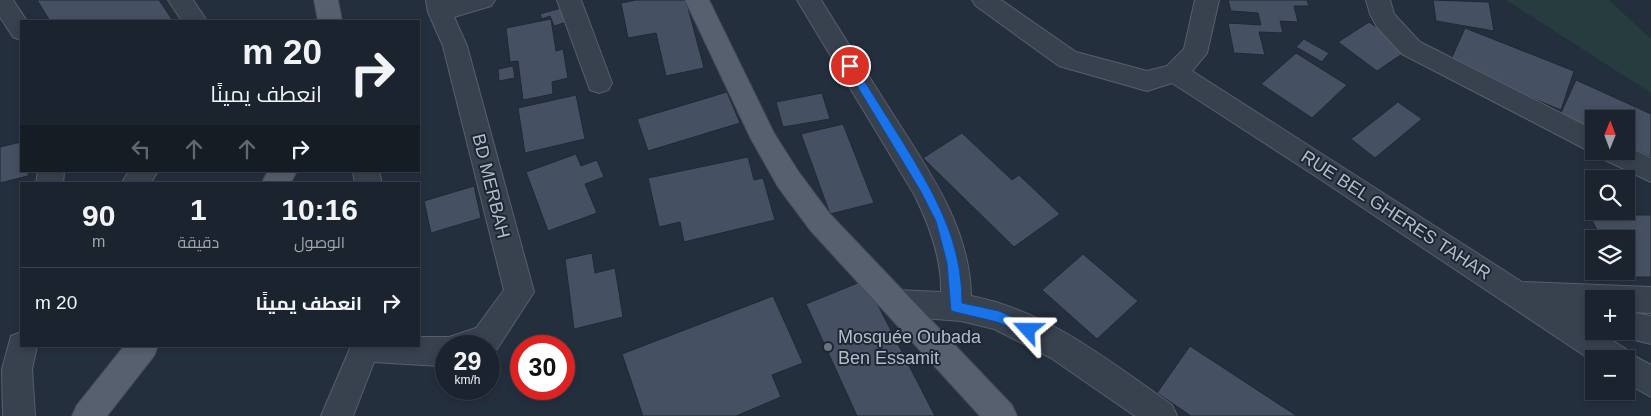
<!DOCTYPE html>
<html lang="ar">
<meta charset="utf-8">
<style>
body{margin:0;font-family:Arial,Cairo,sans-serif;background:#282f3a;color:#f1f3f6;direction:rtl;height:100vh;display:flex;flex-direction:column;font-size:19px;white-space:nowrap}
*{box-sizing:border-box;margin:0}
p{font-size:16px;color:#a0a4aa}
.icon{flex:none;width:28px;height:28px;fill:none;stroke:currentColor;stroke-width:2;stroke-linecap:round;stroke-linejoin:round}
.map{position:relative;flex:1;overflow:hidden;direction:ltr}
.panel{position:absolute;left:20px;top:182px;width:400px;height:165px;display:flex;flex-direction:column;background:#1b232e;border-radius:0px;box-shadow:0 2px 8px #0003,0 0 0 1px #39404a;direction:rtl}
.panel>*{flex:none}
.top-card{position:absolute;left:20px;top:20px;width:400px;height:152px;border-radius:0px;box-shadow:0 2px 8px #0003,0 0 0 1px #39404a;direction:rtl;background:#1b232e;color:#f1f3f6;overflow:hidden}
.needle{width:32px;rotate:1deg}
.fabs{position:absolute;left:1585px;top:110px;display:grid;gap:10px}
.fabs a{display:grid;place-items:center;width:50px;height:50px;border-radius:0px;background:#1b232e;box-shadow:0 2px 8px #0003,0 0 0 1px #39404a;font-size:25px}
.speed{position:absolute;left:435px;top:335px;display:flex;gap:10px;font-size:25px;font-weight:700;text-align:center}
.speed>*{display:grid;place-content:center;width:65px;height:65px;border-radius:50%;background:#1b232e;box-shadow:0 2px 8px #0003,0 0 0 1px #39404a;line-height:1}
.speed small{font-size:12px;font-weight:400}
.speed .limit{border:8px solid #d22;background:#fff;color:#111}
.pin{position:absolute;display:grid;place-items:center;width:42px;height:42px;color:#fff;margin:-21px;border:2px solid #fff;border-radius:50%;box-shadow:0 1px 5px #0007}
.me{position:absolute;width:55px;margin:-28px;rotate:294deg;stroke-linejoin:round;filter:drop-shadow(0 0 4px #0008)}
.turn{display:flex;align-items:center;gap:18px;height:105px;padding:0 15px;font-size:22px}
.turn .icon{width:65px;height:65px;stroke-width:2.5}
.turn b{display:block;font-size:35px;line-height:42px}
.lanes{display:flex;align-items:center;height:48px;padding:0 15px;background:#0003;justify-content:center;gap:25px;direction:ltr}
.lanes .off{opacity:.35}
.eta{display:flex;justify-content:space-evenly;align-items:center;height:85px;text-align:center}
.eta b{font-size:30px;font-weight:700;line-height:35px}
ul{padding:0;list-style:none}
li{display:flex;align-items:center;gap:15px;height:70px;padding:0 15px;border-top:1px solid #39404a}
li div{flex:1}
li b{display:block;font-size:19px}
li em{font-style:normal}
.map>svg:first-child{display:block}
.green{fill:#263c3f}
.building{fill:#455162;stroke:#1f2835}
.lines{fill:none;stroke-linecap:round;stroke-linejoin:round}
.minor-casing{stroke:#565f6c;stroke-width:2}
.primary-casing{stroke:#414a57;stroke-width:2}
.minor{fill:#38414e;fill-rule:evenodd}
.primary{fill:#56606e;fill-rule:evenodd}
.route{fill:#1a73e8;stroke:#114b97}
.worship-dot{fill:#6b7280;stroke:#1d2633;stroke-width:2}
.labels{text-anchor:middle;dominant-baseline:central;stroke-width:4;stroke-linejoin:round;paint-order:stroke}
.street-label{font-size:18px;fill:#b4bcc9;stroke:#1d2633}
.poi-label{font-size:18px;fill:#b4bcc9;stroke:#1d2633;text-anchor:start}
</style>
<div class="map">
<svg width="1651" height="416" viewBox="0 0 1651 416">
<rect width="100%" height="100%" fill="#242f3e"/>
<polygon class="green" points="1506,0 1609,0 1651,39 1651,93"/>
<g class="building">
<polygon points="37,0 159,0 173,21 50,21"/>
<polygon points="636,0 686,0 704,68 666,76 656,33 628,38 621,3"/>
<polygon points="1228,0 1307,0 1309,6 1294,6 1298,22 1280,21 1283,33 1259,32 1265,55 1234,53 1228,23 1261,25 1258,13 1231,11"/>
<polygon points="1433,0 1489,2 1494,31 1436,21"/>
<polygon points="561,8 567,22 554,26 550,16 542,19 540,14"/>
<polygon points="551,19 556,51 563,49 568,78 552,82 553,94 523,100 518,61 510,62 506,28"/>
<polygon points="1369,22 1408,50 1377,71 1338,42"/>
<polygon points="1465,28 1574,71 1561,110 1449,64"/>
<polygon points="1304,39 1329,53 1322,62 1296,47"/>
<polygon points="1296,53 1347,85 1312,118 1261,84"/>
<polygon points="513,66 515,78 499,81 498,69"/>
<polygon points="1576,80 1651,114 1651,157 1626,146 1626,119 1594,119 1594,131 1560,115"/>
<polygon points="727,92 740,123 648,151 637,119"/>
<polygon points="822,93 830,119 783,127 776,102"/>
<polygon points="576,95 585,139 525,153 518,108"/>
<polygon points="1398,102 1422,119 1375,158 1351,139"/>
<polygon points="843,124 874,203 830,214 801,134"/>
<polygon points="962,133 1012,180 1019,175 1060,214 1014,247 923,158"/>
<polygon points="21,142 21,171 29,171 28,176 0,183 0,147"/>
<polygon points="576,154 581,166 597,160 604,177 585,184 597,213 548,231 526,172"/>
<polygon points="748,157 754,180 763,178 775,220 684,242 680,222 659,227 648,178"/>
<polygon points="474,186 481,218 431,233 424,201"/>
<polygon points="1589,215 1651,215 1651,277 1623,277 1620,271 1626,271 1626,239 1602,239"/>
<polygon points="592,253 595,273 615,268 623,317 574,329 565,259"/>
<polygon points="1083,254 1138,301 1097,339 1042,290"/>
<polygon points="865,280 935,416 857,416 806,304"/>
<polygon points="773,296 803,363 772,375 781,397 736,416 643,416 622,354"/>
<polygon points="1190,346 1297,416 1191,416 1157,393"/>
</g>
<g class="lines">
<defs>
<g id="minor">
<polygon points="0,0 13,0 27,21 21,21 21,40 13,37 0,17"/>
<polygon points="168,0 193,0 207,21 182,21"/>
<polygon points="426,0 495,0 491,6 454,17 467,46 534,292 497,349 489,352 489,346 446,346 446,364 439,366 374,362 353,416 321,416 351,346 419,346 419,337 449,337 476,328 504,290 443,46 428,12"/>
<polygon points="557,0 581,0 612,83 608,90 599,93 590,90"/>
<path d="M 797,0 L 821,0 C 845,39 870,78 894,116 C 929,171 970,228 971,296 C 1046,310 1111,362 1172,405 L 1177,416 L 1135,416 L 1051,358 L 994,329 L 961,321 L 897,316 L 887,312 L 882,303 L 887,294 L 897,290 L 941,292 C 942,258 929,224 914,194 Z"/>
<polygon points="972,0 1001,0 1076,52 1147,71 1167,66 1184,49 1195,0 1219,0 1207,53 1192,71 1522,282 1651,287 1651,313 1630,312 1651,316 1651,344 1615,335 1614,331 1626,331 1626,299 1594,299 1594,331 1598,331 1626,349 1627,352 1651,365 1651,397 1626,383 1626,359 1594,359 1594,362 1317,177 1172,83 1147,91 1059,66 976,6"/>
<polygon points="1366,0 1390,0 1394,14 1420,42 1594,130 1594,151 1598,151 1594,152 1585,149 1402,54 1377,27 1370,14"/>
<polygon points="1626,146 1651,158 1651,182 1603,159 1599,151 1626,151"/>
<polygon points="38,171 64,171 63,184 36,184"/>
<polygon points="129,171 158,171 150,184 121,184"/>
<polygon points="353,171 379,171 382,184 355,184"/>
<polygon points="21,332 21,346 37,346 32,369 35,416 3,416 2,369 11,336"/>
</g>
<g id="primary">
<polygon points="314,0 338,0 342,21 318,21"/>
<polygon points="685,0 709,0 774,133 798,171 830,214 1012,405 1017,416 980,416 810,230 778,187 751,139"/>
<polygon points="268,171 297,171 290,184 261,184"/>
<polygon points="124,346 158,346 154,356 107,416 72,416 77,405"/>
</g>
</defs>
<use href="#minor" class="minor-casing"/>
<use href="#primary" class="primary-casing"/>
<use href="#minor" class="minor"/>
<use href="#primary" class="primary"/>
</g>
<path class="route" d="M 850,62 L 853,63 C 870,90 887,117 904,144 C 935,195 962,241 962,303 L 999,311 L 1032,326 L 1034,330 L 1032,334 L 1028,335 L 997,322 L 951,311 L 947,263 L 936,221 L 920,190 L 845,66 Z"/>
<circle class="worship-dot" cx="828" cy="347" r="5"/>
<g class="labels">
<g class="street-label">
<text transform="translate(491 186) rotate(76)">BD MERBAH</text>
<text transform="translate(1396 215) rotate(33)">RUE BEL GHERES TAHAR</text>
</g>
<g class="poi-label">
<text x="838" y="337">Mosquée Oubada<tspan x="838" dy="21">Ben Essamit</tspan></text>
</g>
</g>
</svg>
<div class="fabs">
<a><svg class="needle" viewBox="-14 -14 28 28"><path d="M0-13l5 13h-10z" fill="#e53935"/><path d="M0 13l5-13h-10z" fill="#a0a4aa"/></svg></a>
<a><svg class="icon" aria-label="search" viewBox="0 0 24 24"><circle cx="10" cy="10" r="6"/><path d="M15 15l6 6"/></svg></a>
<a><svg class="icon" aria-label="layers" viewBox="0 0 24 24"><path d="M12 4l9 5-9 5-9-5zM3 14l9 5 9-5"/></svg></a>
<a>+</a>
<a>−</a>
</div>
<div class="speed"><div>29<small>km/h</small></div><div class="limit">30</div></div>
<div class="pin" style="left:850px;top:66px;background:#d93025"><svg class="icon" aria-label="arrive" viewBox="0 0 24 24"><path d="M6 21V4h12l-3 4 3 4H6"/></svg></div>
<svg class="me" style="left:1028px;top:330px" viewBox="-20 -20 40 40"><path d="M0-17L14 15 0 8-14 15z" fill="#1a73e8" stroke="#fff" stroke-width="4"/></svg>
<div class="top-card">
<div class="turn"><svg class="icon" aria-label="right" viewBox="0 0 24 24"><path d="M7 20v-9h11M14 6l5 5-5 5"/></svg><div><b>20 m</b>انعطف يمينًا</div></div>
<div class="lanes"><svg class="icon off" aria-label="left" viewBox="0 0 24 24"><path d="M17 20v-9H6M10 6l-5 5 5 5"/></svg><svg class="icon off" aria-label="ahead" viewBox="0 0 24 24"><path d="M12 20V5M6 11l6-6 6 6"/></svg><svg class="icon off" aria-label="ahead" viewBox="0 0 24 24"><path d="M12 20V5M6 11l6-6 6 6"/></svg><svg class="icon" aria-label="right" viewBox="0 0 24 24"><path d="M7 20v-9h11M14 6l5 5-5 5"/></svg></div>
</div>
<section class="panel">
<div class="eta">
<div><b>10:16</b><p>الوصول</p></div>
<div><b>1</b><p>دقيقة</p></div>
<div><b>90</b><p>m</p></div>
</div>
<ul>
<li><svg class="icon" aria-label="right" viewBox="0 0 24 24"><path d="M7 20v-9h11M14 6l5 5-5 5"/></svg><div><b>انعطف يمينًا</b></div><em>20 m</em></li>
</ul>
</section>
</div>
